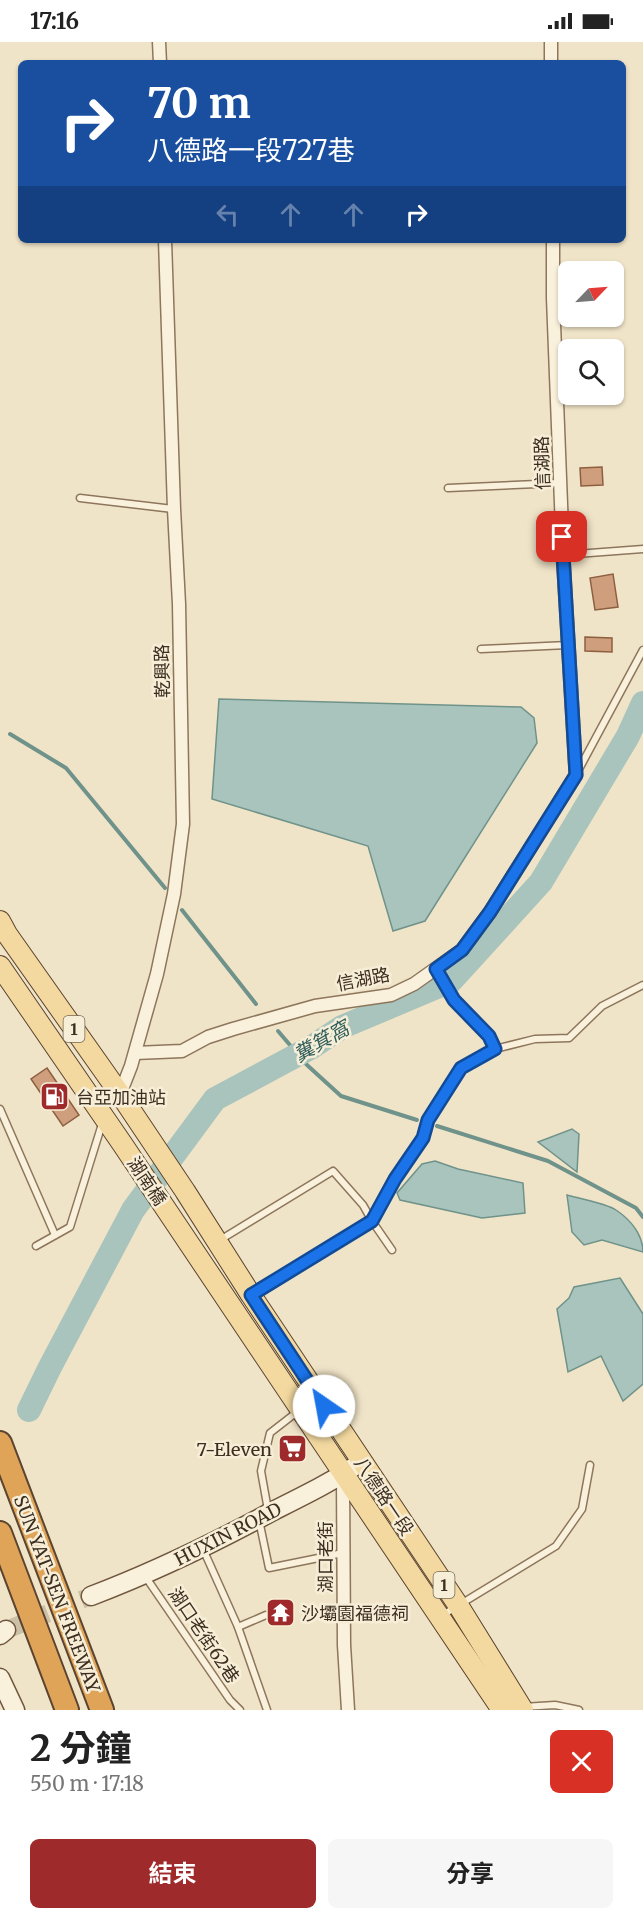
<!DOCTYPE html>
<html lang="zh-TW">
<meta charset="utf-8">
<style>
body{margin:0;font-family:Merriweather,"Noto Sans TC",serif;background:#f6f6f6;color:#222;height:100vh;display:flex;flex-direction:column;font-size:22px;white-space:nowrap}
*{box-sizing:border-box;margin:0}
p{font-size:20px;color:#767676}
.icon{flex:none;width:33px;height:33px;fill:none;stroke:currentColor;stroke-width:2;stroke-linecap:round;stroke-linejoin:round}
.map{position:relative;height:1668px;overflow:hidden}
.details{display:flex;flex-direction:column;background:#fff;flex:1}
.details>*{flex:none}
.guide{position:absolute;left:18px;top:18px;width:608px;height:183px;border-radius:9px;box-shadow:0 2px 4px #0004;background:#1a4fa0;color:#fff;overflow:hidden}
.needle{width:39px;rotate:65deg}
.fabs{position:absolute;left:558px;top:219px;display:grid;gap:12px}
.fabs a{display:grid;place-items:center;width:66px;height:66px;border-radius:9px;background:#fff;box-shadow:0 2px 4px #0004;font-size:30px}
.pin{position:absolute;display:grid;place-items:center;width:51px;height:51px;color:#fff;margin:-26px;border-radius:12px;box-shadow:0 3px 9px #0006}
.me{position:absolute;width:66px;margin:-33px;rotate:327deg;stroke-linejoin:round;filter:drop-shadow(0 0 4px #0008)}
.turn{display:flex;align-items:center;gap:21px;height:126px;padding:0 30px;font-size:27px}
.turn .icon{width:78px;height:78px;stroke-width:2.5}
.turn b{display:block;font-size:42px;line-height:51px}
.lanes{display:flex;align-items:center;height:57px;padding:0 30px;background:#0003;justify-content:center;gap:30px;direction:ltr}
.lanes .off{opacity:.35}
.round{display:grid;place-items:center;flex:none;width:63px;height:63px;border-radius:9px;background:#f6f6f6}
.head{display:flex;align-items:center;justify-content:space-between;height:102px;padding:0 30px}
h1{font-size:36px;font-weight:700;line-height:45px}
.primary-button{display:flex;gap:12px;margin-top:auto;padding:12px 30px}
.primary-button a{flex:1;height:69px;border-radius:9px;background:#9e2a2b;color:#fff;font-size:24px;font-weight:700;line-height:69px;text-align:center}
.primary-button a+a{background:#f6f6f6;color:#222}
.status{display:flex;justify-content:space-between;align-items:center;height:42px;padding:0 30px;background:#fff;direction:ltr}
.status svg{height:16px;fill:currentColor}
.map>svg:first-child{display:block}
.water{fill:#a9c4bc;stroke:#6f938a;stroke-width:1.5}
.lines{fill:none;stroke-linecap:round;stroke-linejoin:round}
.stream{stroke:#6f938a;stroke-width:4}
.river{stroke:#a9c4bc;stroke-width:24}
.building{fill:#cf9f7d;stroke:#8d5f41;stroke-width:1.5}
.secondary-tunnel{stroke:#ccc0a6;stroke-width:18;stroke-dasharray:18 9;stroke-linecap:butt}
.lane-casing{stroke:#8d765c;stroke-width:9}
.street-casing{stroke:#8d765c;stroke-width:15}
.secondary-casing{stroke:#6f573f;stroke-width:21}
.primary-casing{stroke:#5b4430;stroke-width:22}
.highway-casing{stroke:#5b4430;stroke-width:26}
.lane{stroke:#faf1dc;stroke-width:6}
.street{stroke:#faf1dc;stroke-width:12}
.secondary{stroke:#faf1dc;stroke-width:18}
.primary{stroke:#f3d9a0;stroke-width:20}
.highway{stroke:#e0a458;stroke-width:22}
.route-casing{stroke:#114b97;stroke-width:15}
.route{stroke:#1a73e8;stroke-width:10}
.labels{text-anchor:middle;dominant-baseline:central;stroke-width:5;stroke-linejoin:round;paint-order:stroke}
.shield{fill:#f7eed8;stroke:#756857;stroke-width:1.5}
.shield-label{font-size:16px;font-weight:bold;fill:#3d2e20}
.street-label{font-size:18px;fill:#3d2e20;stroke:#f7eed8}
.poi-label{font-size:18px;fill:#3d2e20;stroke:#f7eed8;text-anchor:start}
.water-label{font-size:20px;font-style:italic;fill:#2f5d5a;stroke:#f7eed8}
</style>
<div class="status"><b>17:16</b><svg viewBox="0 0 49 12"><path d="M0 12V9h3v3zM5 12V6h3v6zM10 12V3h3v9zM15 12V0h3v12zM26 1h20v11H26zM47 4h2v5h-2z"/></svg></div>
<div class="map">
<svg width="643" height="1668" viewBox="0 0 643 1668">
<rect width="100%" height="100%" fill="#f0e4c8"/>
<g class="water">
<polygon points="219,657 521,665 534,676 537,701 425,879 393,889 368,804 212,757"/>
<polygon points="572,1087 579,1092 577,1130 538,1100"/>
<polygon points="435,1119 458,1127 523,1141 525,1171 482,1176 400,1158 397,1151 422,1122"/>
<path d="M 567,1153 C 578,1156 608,1162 616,1168 C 631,1178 643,1193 643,1210 L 602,1198 L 584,1203 L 572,1190 Z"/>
<polygon points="620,1236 643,1272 643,1342 623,1359 601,1314 568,1330 557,1267 569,1256 574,1245"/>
</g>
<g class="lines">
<g class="stream">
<polyline points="10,692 66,726 165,846"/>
<polyline points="182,868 256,962"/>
<polyline points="278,989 307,1023 341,1054 417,1078"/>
<polyline points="437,1084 548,1119 636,1166 643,1175"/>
</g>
<polyline class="river" points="29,1368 50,1325 133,1168 215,1057 312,1005 342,985 451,939 541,840 628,694 643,661"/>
</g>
<g class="building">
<polygon points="602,425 603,443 581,444 580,426"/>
<polygon points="613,532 618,565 595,568 590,536"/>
<polygon points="585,595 612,596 612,610 585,609"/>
<polygon points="47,1026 79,1073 63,1084 31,1037"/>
</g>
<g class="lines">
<polyline class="secondary-tunnel" points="6,1588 91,1554"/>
<defs>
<g id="lane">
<polyline points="448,446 560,441"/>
<polyline points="80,456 173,467"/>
<polyline points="563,513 643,507"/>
<polyline points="481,607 568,603"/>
<polyline points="578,729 643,608"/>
<polyline points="436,927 454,958 489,994 495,1007"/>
<polyline points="0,1067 55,1193"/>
<polyline points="220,1198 333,1129 363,1163 372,1179 392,1208"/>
<polyline points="36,1204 70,1185 102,1082"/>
<polyline points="254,1251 372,1179 395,1137 423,1096 428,1078 461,1026 495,1007 535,997 569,996 602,964 643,943"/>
<polyline points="268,1468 261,1429 270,1391 297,1370"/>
<polyline points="259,1478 269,1526 343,1511"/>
<polyline points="203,1507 238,1585 267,1668"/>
<polyline points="145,1534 230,1658 240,1668"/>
<polyline points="441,1574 556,1504 582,1467 590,1423"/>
<polyline points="238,1585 266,1573"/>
<polyline points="523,1665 555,1663 579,1668"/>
</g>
<g id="street">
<polyline points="159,0 160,21"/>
<polyline points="551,21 551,0"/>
<polyline points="135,1011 182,1009 208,995 233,987 315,964 391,953 414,942 462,908 490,870 576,733 563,513 553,256 553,198"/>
<polyline points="120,1052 131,1024 157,932 174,852 183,782 179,562 174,467 165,198"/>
<polyline points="343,1434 344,1603 348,1668"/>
</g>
<g id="secondary">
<path d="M 91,1554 C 154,1530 214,1501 273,1469 C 303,1454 334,1439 361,1420"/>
<polyline points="0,1593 6,1588"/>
<polyline points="0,1636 15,1668"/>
</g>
<g id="primary">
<polyline points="0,879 7,892 120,1052 185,1149 251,1253 458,1563 523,1668"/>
<polyline points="0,924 123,1103 502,1668"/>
</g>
<g id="highway">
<polyline points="0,1401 102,1668"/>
<polyline points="0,1491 67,1668"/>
</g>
</defs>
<use href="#lane" class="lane-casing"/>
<use href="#street" class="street-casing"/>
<use href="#secondary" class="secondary-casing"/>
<use href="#primary" class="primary-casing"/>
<use href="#highway" class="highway-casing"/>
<use href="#lane" class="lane"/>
<use href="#street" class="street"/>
<use href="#secondary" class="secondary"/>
<use href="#primary" class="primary"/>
<use href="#highway" class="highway"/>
</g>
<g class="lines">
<defs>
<polyline id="route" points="324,1364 251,1253 372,1179 395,1137 423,1096 428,1078 461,1026 495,1007 489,994 454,958 436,927 462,908 490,870 576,733 562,495"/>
</defs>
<use href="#route" class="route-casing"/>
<use href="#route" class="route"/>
</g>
<defs>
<symbol id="fuel-square" viewBox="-11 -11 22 22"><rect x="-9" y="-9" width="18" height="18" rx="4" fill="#9e2a2b" stroke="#f7eed8"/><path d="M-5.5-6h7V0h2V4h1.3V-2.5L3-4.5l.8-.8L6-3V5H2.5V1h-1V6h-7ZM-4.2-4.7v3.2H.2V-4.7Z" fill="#fff"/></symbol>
<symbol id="supermarket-square" viewBox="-11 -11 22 22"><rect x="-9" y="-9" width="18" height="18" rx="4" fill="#9e2a2b" stroke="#f7eed8"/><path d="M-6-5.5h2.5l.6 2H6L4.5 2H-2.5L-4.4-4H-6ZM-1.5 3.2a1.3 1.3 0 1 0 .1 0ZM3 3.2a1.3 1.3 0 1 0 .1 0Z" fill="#fff"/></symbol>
<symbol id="temple-square" viewBox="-11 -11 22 22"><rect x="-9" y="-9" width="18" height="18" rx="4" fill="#9e2a2b" stroke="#f7eed8"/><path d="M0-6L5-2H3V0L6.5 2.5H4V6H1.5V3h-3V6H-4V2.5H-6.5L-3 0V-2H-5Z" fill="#fff"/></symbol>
</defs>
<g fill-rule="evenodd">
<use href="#fuel-square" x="38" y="1038" width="33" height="33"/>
<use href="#supermarket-square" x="276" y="1390" width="33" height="33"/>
<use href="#temple-square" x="264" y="1554" width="33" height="33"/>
</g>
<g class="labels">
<g class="shield">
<rect x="63.5" y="974" width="21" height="26" rx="4.5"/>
<rect x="433.5" y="1530" width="21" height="26" rx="4.5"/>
</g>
<g class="shield-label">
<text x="74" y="987">1</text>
<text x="444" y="1543">1</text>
</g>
<g class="street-label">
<text transform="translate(542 421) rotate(-92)">信湖路</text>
<text transform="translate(162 629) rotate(-91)">乾興路</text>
<text transform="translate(363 937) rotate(-11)">信湖路</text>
<text transform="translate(147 1139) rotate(56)">湖南橋</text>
<text transform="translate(384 1454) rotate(56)">八德路一段</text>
<text transform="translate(228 1492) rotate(-27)">HUXIN ROAD</text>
<text transform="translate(325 1515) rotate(-90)">湖口老街</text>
<text transform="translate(57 1552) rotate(69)">SUN YAT-SEN FREEWAY</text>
<text transform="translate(204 1593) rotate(56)">湖口老街62巷</text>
</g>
<g class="poi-label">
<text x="76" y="1055">台亞加油站</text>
<text x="272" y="1407" text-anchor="end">7-Eleven</text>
<text x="301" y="1571">沙壩園福德祠</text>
</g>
<g class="water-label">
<text transform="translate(321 999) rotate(-30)">糞箕窩</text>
</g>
</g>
</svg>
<div class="fabs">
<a><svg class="needle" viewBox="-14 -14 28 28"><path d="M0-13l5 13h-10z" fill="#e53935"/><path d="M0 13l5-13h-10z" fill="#767676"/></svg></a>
<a><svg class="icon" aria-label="search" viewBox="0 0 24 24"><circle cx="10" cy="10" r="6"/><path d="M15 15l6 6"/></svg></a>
</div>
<div class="pin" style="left:562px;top:495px;background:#d93025"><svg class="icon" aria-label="arrive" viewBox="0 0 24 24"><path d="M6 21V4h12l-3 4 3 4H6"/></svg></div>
<svg class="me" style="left:324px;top:1364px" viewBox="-20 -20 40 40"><circle r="19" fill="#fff"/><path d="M0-13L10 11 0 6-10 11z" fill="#1a73e8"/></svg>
<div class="guide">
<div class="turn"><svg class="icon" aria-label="right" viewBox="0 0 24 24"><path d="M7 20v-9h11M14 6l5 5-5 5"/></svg><div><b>70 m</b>八德路一段727巷</div></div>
<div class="lanes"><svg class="icon off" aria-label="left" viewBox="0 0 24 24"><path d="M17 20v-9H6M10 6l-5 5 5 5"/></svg><svg class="icon off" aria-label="ahead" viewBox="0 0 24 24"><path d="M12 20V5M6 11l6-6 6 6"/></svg><svg class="icon off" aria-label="ahead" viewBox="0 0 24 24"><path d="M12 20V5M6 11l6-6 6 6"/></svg><svg class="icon" aria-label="right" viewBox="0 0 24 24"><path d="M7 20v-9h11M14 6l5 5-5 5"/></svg></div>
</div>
</div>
<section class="details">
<div class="head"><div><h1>2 分鐘</h1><p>550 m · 17:18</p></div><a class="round" style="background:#d93025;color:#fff"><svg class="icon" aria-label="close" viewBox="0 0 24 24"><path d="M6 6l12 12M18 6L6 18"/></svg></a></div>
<div class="primary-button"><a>結束</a><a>分享</a></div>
</section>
